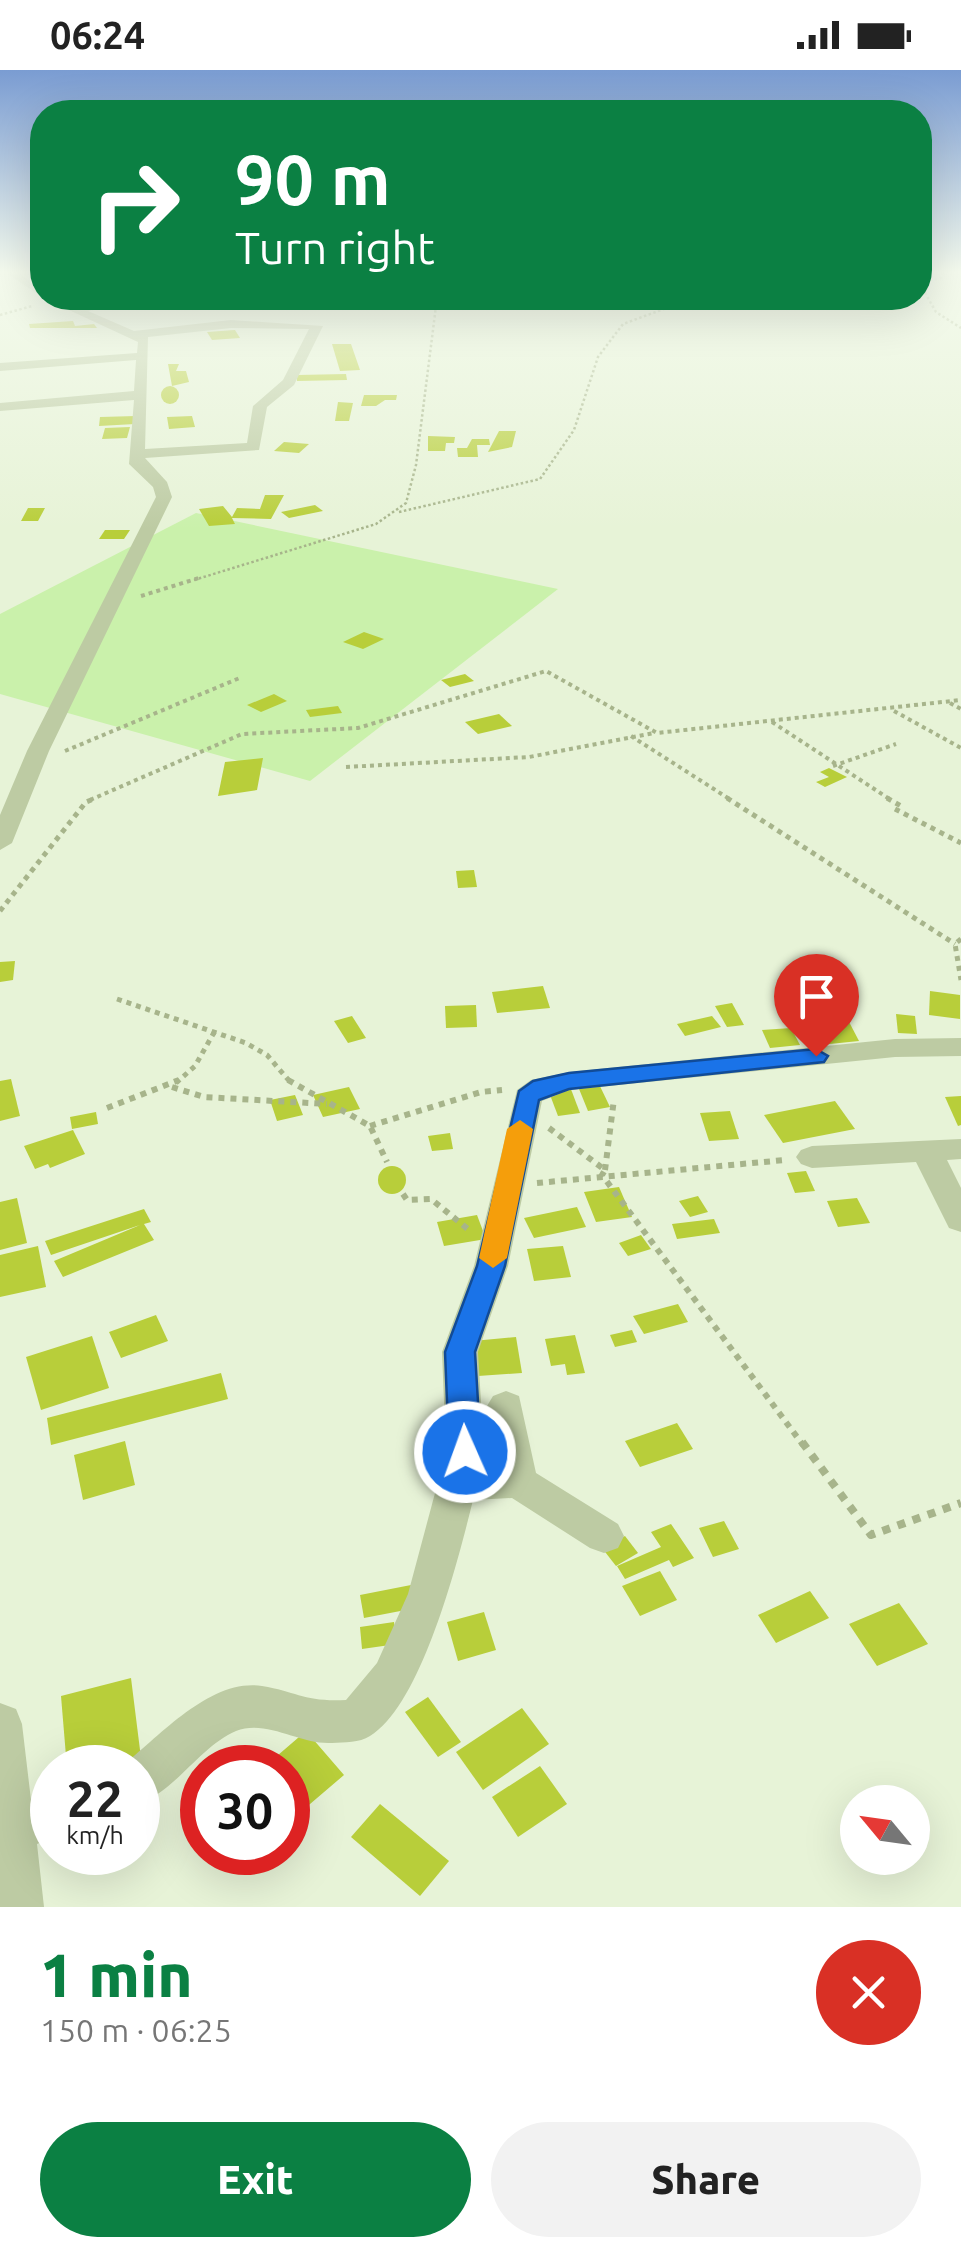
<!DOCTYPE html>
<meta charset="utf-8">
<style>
body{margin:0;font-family:Ubuntu,sans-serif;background:#f2f2f2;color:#222;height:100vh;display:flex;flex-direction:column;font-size:38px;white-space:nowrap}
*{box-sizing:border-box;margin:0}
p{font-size:32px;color:#767676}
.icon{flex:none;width:55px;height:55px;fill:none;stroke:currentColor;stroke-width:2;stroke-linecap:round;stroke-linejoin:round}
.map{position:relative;height:1837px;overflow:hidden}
.panel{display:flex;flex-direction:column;background:#fff;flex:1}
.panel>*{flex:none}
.top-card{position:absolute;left:30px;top:30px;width:902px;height:210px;border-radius:40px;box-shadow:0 10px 40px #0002;background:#0b8043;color:#fff;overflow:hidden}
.needle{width:65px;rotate:299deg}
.controls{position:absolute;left:840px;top:1715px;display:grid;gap:20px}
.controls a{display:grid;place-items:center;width:90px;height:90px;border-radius:50%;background:#fff;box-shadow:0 10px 40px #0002;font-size:50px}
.speed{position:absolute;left:30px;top:1675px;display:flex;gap:20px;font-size:50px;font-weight:700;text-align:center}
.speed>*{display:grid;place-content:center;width:130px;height:130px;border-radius:50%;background:#fff;box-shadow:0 10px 40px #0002;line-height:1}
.speed small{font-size:25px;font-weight:400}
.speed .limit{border:15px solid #d22;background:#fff;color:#111}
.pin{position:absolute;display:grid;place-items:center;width:85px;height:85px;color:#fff;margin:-102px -42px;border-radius:50% 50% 50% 0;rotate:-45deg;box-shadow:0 0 10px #0007}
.pin .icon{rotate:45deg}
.me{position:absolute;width:110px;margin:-55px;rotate:358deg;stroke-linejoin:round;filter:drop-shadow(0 0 8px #0008)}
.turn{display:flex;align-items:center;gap:35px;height:210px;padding:0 40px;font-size:45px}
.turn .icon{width:130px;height:130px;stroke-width:2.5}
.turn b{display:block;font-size:70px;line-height:85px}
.round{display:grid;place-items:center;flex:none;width:105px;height:105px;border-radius:52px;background:#f2f2f2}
.head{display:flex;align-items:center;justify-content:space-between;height:170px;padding:0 40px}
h1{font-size:60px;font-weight:800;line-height:75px;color:#0b8043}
.primary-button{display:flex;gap:20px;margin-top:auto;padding:20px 40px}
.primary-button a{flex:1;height:115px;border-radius:60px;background:#0b8043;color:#fff;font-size:40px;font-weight:800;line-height:115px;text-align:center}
.primary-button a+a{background:#f2f2f2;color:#222}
.status{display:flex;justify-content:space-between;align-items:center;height:70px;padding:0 50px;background:#fff;direction:ltr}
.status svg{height:28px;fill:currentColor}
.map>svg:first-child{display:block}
.sand{fill:#caf1ab}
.building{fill:#b8ce3a}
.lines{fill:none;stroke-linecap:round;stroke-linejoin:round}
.path-far4{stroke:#a7b48b;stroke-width:2.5;stroke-dasharray:2.5 2.5;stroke-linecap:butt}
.path-far3{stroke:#a7b48b;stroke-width:4;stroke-dasharray:4 4;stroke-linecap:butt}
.path-far2{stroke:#a7b48b;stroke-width:5;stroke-dasharray:5 5;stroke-linecap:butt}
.path-far1{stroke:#a7b48b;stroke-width:6;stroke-dasharray:6 6;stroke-linecap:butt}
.path{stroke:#a7b48b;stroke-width:8;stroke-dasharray:8 8;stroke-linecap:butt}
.minor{fill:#bdcba3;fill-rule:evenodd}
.route{fill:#1a73e8;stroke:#114b97;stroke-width:2.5}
.slow{fill:#f59e0b}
</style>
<div class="status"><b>06:24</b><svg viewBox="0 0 49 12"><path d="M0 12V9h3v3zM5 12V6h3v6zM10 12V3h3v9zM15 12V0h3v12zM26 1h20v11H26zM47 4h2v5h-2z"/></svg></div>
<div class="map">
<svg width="961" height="1837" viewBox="0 0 961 1837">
<rect width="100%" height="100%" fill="#e7f3d7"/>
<polygon class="sand" points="196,443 558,519 310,711 0,624 0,544"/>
<g class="building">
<polygon points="73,251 75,256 94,254 97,258 30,258 29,254"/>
<polygon points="235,260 240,268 212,270 207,262"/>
<polygon points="332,274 351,274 360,300 340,301"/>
<polygon points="168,294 179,294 176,301 186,301 189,312 172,316"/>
<polygon points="346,304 347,310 297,311 297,305"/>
<circle cx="170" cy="325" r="9"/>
<polygon points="364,325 397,325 396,330 385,330 376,336 361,336"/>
<polygon points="338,332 353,333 349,351 335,351"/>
<polygon points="136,346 135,354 99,356 100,347"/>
<polygon points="192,346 195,357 169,359 167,347"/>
<polygon points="130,357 127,368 102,369 105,358"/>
<polygon points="499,361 516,361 512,377 488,382"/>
<polygon points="428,366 455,367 454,373 446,373 445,381 428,381"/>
<polygon points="472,369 489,369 490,375 477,375 478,387 458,387 457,378 467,378"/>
<polygon points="284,372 309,374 299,383 274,381"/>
<polygon points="265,425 284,425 271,449 232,448 235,454 209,456 199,439 223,436 232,447 237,438 260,439"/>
<polygon points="315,435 323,441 289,448 281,442"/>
<polygon points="28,438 45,438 38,451 21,451"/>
<polygon points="105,460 130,460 124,469 99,469"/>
<polygon points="364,562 384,569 363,579 343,572"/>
<polygon points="465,604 474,611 450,617 441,610"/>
<polygon points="274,624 287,631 261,642 247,635"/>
<polygon points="338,636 342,643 310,647 306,640"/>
<polygon points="499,644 512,656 478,664 465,652"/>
<polygon points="263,688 257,720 218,726 225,692"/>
<polygon points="829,698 847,707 825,717 816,712 829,707 820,702"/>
<polygon points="474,800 477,817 458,818 456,801"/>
<polygon points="15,891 13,910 0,912 0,892"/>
<polygon points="543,916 550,938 497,943 492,922"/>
<polygon points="930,921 960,925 960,949 929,945"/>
<polygon points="732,933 744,955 727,957 715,936"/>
<polygon points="476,935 477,957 446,958 445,936"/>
<polygon points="896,944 915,946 917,964 898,963"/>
<polygon points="352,946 366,968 348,973 334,951"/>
<polygon points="712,946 721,957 685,966 677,954"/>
<polygon points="847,948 859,971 810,976 799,953"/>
<polygon points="791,958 800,975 770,978 762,960"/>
<polygon points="11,1009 20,1046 0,1051 0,1011"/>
<polygon points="597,1010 610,1037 588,1041 577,1014"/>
<polygon points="569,1014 580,1043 558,1046 547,1017"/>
<polygon points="349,1017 360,1039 323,1047 313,1025"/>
<polygon points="295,1025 303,1045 277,1051 270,1030"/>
<polygon points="961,1026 961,1055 958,1056 945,1027"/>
<polygon points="835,1031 855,1059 783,1073 764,1045"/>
<polygon points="730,1041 739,1069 709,1071 700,1043"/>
<polygon points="96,1042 98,1054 72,1059 70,1047"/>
<polygon points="73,1060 85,1084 50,1098 48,1094 35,1099 24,1076"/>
<polygon points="450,1063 453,1079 432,1081 428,1066"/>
<circle cx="392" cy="1110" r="14"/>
<polygon points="806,1101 815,1121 795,1123 787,1103"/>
<polygon points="619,1117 632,1147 596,1152 584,1122"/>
<polygon points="698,1126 708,1142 690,1147 679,1131"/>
<polygon points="17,1128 27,1173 0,1180 0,1132"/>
<polygon points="857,1128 870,1153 838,1157 827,1131"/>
<polygon points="577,1137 586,1157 534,1168 524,1148"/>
<polygon points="144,1139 151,1152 144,1154 154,1170 63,1207 54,1191 140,1155 51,1185 45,1171"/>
<polygon points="477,1145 486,1169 444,1176 437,1152"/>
<polygon points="714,1149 720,1163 677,1169 672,1154"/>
<polygon points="641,1165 651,1179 628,1186 619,1173"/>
<polygon points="38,1176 46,1217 0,1227 0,1185"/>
<polygon points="563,1176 571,1207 534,1211 527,1179"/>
<polygon points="678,1234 688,1252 644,1264 633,1246"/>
<polygon points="156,1245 168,1271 121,1288 109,1262"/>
<polygon points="632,1260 637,1272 615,1277 610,1265"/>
<polygon points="575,1265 585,1303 567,1305 565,1294 551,1296 545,1269"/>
<polygon points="92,1266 109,1318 41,1340 26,1287"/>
<polygon points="516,1267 522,1303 478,1306 473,1271"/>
<polygon points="221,1303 228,1329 51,1375 47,1348"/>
<polygon points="677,1353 693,1379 640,1397 625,1371"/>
<polygon points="125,1371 135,1415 83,1430 74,1385"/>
<polygon points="724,1451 739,1479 713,1487 699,1458"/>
<polygon points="671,1454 694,1488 673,1497 669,1490 625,1509 617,1496 661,1477 651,1462"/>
<polygon points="625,1466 638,1483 616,1496 602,1478"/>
<polygon points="660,1501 677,1530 640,1546 622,1516"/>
<polygon points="411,1515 416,1538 364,1548 360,1525"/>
<polygon points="810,1521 829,1548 776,1573 758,1545"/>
<polygon points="899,1533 928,1574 877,1596 849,1554"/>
<polygon points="484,1542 496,1580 458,1591 447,1552"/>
<polygon points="394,1552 397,1574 362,1579 360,1557"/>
<polygon points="131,1608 142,1696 67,1698 61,1626"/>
<polygon points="428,1627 461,1672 438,1687 405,1642"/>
<polygon points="522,1638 549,1674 483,1720 456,1682"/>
<polygon points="306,1661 344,1705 303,1740 288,1722 288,1698 263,1698"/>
<polygon points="230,1680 259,1684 256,1698 225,1698"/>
<polygon points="540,1696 567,1734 518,1767 492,1727"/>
<polygon points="143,1716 154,1760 138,1766 138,1718"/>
<polygon points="380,1734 449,1791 420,1826 351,1767"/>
</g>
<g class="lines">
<g class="path-far4">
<polyline points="920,212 941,208 945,202"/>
<polyline points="920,214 936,242 961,258"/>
<polyline points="0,245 32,236"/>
<polyline points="399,442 540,409 574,360 598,287 623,254 680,233 682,228"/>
<polyline points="194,510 376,454 406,433 416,395 437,228"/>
</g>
<g class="path-far3">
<polyline points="141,526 202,507"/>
<polyline points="950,633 961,639"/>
<polyline points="894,641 961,678"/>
<polyline points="772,652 891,730"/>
<polyline points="631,666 731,730"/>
<polyline points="65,681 242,607"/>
<polyline points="833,696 896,674"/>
<polyline points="346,697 529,687 654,663"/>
<polyline points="90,730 242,664 358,658 546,601 657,663 961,630"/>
</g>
<g class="path-far2">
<polyline points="727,728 955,874"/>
<polyline points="887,728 901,736"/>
<polyline points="895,739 961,773"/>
<polyline points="0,841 86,732 96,728"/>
<polyline points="961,869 955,874 961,910"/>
<polyline points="117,929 246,973 267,985 291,1013"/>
<polyline points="176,1013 195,996 216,959"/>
</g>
<g class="path-far1">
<polyline points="288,1010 370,1056 387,1092"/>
<polyline points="172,1017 204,1027 327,1034"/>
<polyline points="107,1038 179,1010"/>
<polyline points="370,1056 481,1022 502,1020"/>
<polyline points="549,1058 605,1100 602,1105 803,1375"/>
<polyline points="605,1100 614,1029"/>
<polyline points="537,1113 785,1090"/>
<polyline points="403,1124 407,1130 431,1129 469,1160"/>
</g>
<polyline class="path" points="802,1372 871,1465 961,1433"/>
<g class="minor">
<polygon points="5,202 17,202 42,219 42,227"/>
<path d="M 43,228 L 58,228 L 75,235 L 159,228 L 88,241 L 134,261 L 231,250 L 323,256 L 294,315 L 267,337 L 259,380 L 145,388 L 167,412 L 172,427 L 49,681 L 12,773 L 0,780 L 0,745 L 27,681 L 156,427 L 153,417 L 129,394 L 134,330 L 0,341 L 0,333 L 134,321 L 136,290 L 0,301 L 0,293 L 137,283 L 138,272 ZM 231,258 L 309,259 L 283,310 L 253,336 L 247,373 L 145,379 L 148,267 Z"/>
<path d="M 961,968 L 961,986 L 895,987 L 569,1020 L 542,1031 L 508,1196 L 478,1282 L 484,1382 L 480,1397 L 496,1397 L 487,1336 L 493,1326 L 506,1321 L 519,1326 L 536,1403 L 618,1454 L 624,1466 L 618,1478 L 604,1483 L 590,1478 L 512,1428 L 473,1430 C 459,1487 422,1635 370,1666 C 359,1673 345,1672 332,1673 C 300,1675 267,1649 236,1661 C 199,1677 176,1721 138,1734 L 138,1698 L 122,1696 C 159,1667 210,1608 262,1616 C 298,1622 304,1632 346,1630 L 377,1593 L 408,1524 L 446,1382 L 442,1282 L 474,1196 L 517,1020 L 531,1010 L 569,1002 L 895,969 Z"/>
<polygon points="961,1069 961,1089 947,1090 961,1118 961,1162 949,1158 916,1092 812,1098 801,1094 796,1087 801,1080 812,1076"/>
<polygon points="0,1633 16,1639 22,1654 31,1730 52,1722 52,1768 37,1774 44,1837 0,1837"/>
</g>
</g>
<linearGradient id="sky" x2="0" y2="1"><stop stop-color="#7a9cd2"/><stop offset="0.44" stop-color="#f4faed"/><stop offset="1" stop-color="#f4faed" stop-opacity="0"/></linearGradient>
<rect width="961" height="459" fill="url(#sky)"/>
<polygon class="route" points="816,979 828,986 824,992 569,1019 539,1030 505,1196 475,1282 481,1382 476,1391 465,1395 454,1391 449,1382 445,1282 477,1196 519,1021 533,1011 569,1003"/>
<polygon class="slow" points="520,1050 533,1059 507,1188 493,1198 479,1188 507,1059"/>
</svg>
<div class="controls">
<a><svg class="needle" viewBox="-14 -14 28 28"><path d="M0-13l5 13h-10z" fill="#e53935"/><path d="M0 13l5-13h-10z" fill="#767676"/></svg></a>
</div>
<div class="speed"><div>22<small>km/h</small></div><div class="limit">30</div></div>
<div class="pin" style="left:816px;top:986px;background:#d93025"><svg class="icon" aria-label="arrive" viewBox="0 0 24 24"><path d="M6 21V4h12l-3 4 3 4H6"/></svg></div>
<svg class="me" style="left:465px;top:1382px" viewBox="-20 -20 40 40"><circle r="17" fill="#1a73e8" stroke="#fff" stroke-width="3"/><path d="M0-11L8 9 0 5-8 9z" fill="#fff"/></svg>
<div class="top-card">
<div class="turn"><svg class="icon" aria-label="right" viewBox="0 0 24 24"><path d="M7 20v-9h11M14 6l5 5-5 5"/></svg><div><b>90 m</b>Turn right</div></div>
</div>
</div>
<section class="panel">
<div class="head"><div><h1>1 min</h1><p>150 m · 06:25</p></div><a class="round" style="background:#d93025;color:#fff"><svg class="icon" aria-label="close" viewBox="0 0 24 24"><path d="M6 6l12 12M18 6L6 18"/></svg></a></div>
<div class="primary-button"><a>Exit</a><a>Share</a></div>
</section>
